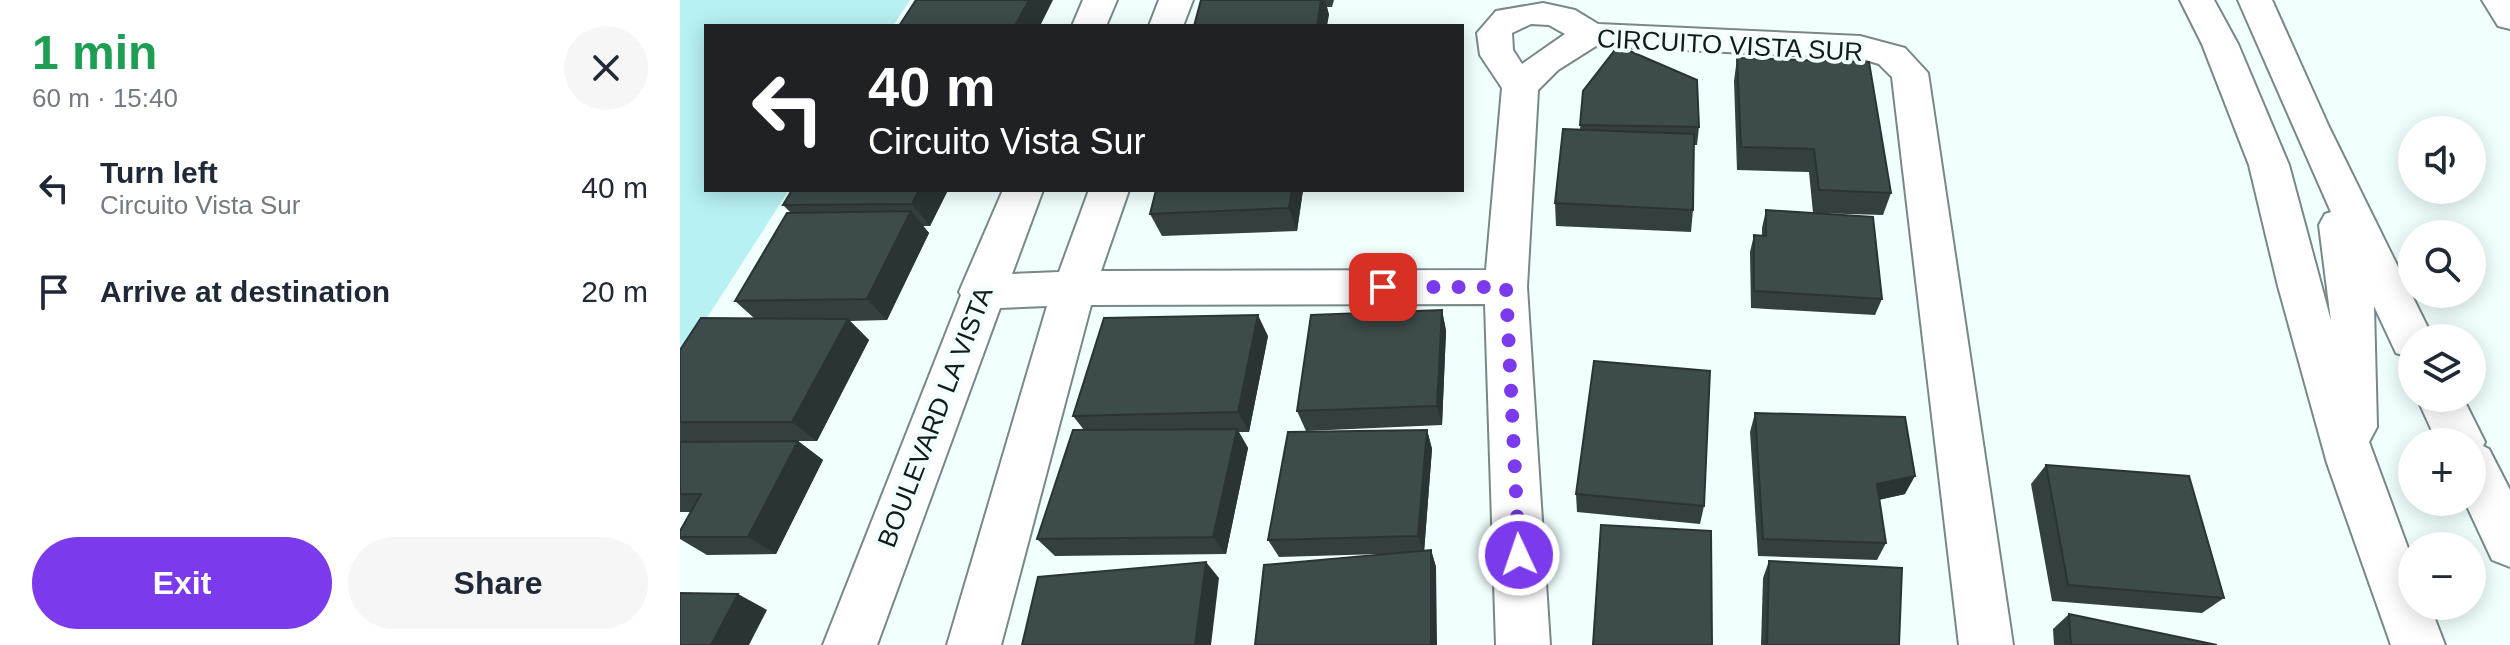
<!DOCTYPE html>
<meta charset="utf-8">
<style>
body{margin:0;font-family:Helvetica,sans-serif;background:#f6f6f7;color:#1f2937;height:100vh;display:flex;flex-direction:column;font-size:30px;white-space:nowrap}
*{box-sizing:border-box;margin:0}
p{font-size:26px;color:#747a83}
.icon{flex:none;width:44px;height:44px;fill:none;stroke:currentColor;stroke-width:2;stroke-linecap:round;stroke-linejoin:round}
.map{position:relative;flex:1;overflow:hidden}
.side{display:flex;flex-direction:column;background:#fff;width:680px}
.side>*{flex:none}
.banner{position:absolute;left:24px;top:24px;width:760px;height:168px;border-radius:0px;box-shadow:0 4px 20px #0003;background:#202124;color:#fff;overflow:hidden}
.controls{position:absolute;left:1718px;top:116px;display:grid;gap:16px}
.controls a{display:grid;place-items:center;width:88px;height:88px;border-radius:50%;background:#fff;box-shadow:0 4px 20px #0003;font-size:40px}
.pin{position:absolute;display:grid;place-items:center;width:68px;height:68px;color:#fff;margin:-34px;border-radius:16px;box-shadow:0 4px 12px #0006}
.me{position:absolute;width:88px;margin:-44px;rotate:357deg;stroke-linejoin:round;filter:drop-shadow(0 0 6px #0008)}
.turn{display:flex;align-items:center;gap:28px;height:168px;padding:0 32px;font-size:36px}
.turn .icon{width:104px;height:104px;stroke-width:2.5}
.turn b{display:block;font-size:56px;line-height:68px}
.round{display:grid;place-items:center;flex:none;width:84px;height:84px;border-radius:42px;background:#f6f6f7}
.overview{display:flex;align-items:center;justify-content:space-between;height:136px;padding:0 32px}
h1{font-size:48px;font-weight:600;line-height:60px;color:#1e9e55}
.cta{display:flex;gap:16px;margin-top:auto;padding:16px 32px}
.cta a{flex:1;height:92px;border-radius:48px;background:#7c3aed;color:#fff;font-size:32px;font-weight:600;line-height:92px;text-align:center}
.cta a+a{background:#f6f6f7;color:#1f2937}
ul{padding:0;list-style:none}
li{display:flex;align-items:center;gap:24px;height:104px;padding:0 32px}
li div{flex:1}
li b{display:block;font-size:30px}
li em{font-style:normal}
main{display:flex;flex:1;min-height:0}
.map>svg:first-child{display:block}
.green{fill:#b7f1f3}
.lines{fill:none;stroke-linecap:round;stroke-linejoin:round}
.minor-casing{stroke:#788888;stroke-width:4}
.trunk-casing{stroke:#788888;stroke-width:4}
.minor{fill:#fff;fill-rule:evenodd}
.trunk{fill:#fff;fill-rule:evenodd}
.wall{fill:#344040}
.shaded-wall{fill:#2b3434}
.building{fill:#3d4b4b;stroke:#2b3434;stroke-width:2}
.route{stroke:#7c3aed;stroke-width:14;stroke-dasharray:0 25.2}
.labels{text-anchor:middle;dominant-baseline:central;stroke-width:8;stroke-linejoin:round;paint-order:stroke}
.street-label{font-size:26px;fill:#151b1b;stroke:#f1ffff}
</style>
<main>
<section class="side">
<div class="overview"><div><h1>1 min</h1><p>60 m · 15:40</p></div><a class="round"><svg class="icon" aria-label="close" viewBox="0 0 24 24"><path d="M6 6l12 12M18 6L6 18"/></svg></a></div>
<ul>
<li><svg class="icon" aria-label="left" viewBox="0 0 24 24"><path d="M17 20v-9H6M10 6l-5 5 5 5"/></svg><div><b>Turn left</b><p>Circuito Vista Sur</p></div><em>40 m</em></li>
<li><svg class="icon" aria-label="arrive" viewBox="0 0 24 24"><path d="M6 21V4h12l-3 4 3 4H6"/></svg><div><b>Arrive at destination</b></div><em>20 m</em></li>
</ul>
<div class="cta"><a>Exit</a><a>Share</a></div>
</section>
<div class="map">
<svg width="1830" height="645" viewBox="0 0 1830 645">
<rect width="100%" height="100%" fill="#f1ffff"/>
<polygon class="green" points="0,0 230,0 213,26 26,26 26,190 109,190 0,360"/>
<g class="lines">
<defs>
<g id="minor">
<polygon points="403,0 437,0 426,26 392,26"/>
<polygon points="479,0 513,0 503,26 469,26"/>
<path d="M 863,3 L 895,10 L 918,24 L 1180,36 L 1225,48 L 1248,73 L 1333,645 L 1279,645 L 1212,77 L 1199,64 L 1179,58 L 916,46 L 878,70 L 858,90 L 847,287 L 870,645 L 816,645 L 805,304 L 411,305 L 321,645 L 267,645 L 367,306 L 320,308 L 197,645 L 143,645 L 281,295 L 279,292 L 323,190 L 363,190 L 332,274 L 379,272 L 409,190 L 449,190 L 421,271 L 806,270 L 822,88 L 800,55 L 797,33 L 816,11 ZM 851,24 L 869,25 L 885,34 L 842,64 L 833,50 L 832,33 Z"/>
</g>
<g id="trunk">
<polygon points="1500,0 1534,0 1558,44 1609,165 1651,321 1639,225 1645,214 1651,212 1558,0 1592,0 1649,127 1753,338 1732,338 1732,358 1716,353 1694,306 1697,427 1689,442 1732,559 1732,606 1750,606 1765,645 1711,645 1647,463 1598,286 1569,165 1522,44"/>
<polygon points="1802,0 1830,0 1830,29 1818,26"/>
<polygon points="1737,398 1783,398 1805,442 1803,446 1809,449 1830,490 1830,567 1812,560 1785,502 1792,502 1792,442 1757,442"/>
</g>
</defs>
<use href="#minor" class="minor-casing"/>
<use href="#trunk" class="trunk-casing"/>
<use href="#minor" class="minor"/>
<use href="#trunk" class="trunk"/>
</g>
<g class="wall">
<polygon points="521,0 654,0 652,7 647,7 649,15"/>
<polygon points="1057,58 1211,193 1203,215 1133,213 1129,172 1057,170 1054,81"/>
<polygon points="903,91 1019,127 1017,145 1014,145 1013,210 1011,232 876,226 875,203 900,130"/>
<polygon points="268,190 250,226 243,226 249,233 207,320 170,321 189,340 137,441 118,441 143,460 96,554 27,555 0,539 0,531 11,512 0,512 0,442 96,441 0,441 0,350 74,318 55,301 111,213 103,205"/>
<polygon points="476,190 623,190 617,231 482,236 470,214"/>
<polygon points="1086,210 1202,299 1195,315 1071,308 1070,252 1074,235 1082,236 1082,228"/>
<polygon points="762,310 766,331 762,425 626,431 617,411"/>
<polygon points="588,336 569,432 559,432 568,448 546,554 375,556 357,539 404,430 393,416"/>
<polygon points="1075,413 1225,494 1199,500 1206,543 1197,560 1078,556 1070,432"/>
<polygon points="747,430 752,449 744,551 751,550 756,567 700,554 599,557 588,540"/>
<polygon points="1366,465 1544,598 1522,613 1372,601 1351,484"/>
<polygon points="896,494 1024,506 1020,524 897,512"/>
<polygon points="1089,561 1219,645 1081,645 1083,578"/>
<polygon points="1389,614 1537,645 1374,645 1373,629"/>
</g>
<g class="shaded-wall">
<polygon points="349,0 373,0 360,26 335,26"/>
<polygon points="641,0 645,0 649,15 647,26 637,26"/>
<polygon points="239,190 268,190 250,226 232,204"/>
<polygon points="612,190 623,190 617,231 609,208"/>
<polygon points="231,211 249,233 207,320 187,299"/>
<polygon points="762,310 766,331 762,425 757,406"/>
<polygon points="578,315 588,336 569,432 558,412"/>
<polygon points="168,319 189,340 137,441 112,422"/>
<polygon points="557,429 568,448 546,554 533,537"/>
<polygon points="747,430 752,449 744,553 738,536"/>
<polygon points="118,441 143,460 96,554 68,537"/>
<polygon points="1235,476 1225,494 1188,502 1197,484"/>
<polygon points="751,550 756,567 757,645 751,645"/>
<polygon points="526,562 539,578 531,645 515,645"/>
<polygon points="58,594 87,610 69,645 31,645"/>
</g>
<g class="building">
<polygon points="236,0 349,0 335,26 219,26"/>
<polygon points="521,0 641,0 637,26 514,26"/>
<polygon points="938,46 1017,80 1019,127 900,125 903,91"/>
<polygon points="1057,58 1189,62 1211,193 1139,190 1134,149 1061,147"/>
<polygon points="883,129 1014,134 1013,210 875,203"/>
<polygon points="112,190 239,190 232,204 103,205"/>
<polygon points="476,190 612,190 609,208 470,214"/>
<polygon points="1086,210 1193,217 1202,299 1074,291 1074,235 1086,236"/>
<polygon points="231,211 187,299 55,301 107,213"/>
<polygon points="762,310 757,406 617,411 631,315"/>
<polygon points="578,315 558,412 393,416 424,318"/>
<polygon points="21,318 168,319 112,422 0,422 0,350"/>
<polygon points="914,361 1030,371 1024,506 896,494"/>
<polygon points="1075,413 1225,417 1235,476 1197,484 1206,543 1083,539"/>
<polygon points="557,429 533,537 357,539 393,430"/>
<polygon points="747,430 738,536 588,540 608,432"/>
<polygon points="118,441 68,537 0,537 0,531 21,494 0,494 0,442"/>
<polygon points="1366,465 1509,476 1544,598 1388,585"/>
<polygon points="921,525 1031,531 1032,645 913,645"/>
<polygon points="751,550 751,645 575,645 584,565"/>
<polygon points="1089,561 1222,568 1219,645 1087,645"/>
<polygon points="526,562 515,645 342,645 358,577"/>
<polygon points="0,593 58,594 31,645 0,645"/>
<polygon points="1389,614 1537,645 1391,645"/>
</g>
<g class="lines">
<polyline class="route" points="703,287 826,287 839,555"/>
</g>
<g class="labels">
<g class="street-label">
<text transform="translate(1050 45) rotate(3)">CIRCUITO VISTA SUR</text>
<text transform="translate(255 417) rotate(-69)">BOULEVARD LA VISTA</text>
</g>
</g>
</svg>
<div class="controls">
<a><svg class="icon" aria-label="sound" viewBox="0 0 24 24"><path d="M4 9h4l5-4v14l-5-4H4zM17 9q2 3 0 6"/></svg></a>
<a><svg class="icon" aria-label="search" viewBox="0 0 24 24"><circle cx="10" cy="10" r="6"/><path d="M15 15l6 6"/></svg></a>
<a><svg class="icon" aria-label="layers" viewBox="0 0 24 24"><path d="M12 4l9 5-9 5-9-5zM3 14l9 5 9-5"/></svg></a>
<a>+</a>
<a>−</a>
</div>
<div class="pin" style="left:703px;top:287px;background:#d93025"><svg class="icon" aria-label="arrive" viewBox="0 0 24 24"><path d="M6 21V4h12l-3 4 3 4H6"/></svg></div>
<svg class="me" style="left:839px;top:555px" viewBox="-20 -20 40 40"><circle r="17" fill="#7c3aed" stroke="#fff" stroke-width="3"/><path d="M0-11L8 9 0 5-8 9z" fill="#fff"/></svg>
<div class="banner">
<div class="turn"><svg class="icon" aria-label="left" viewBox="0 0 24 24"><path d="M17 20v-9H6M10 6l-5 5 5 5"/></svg><div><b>40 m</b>Circuito Vista Sur</div></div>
</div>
</div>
</main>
